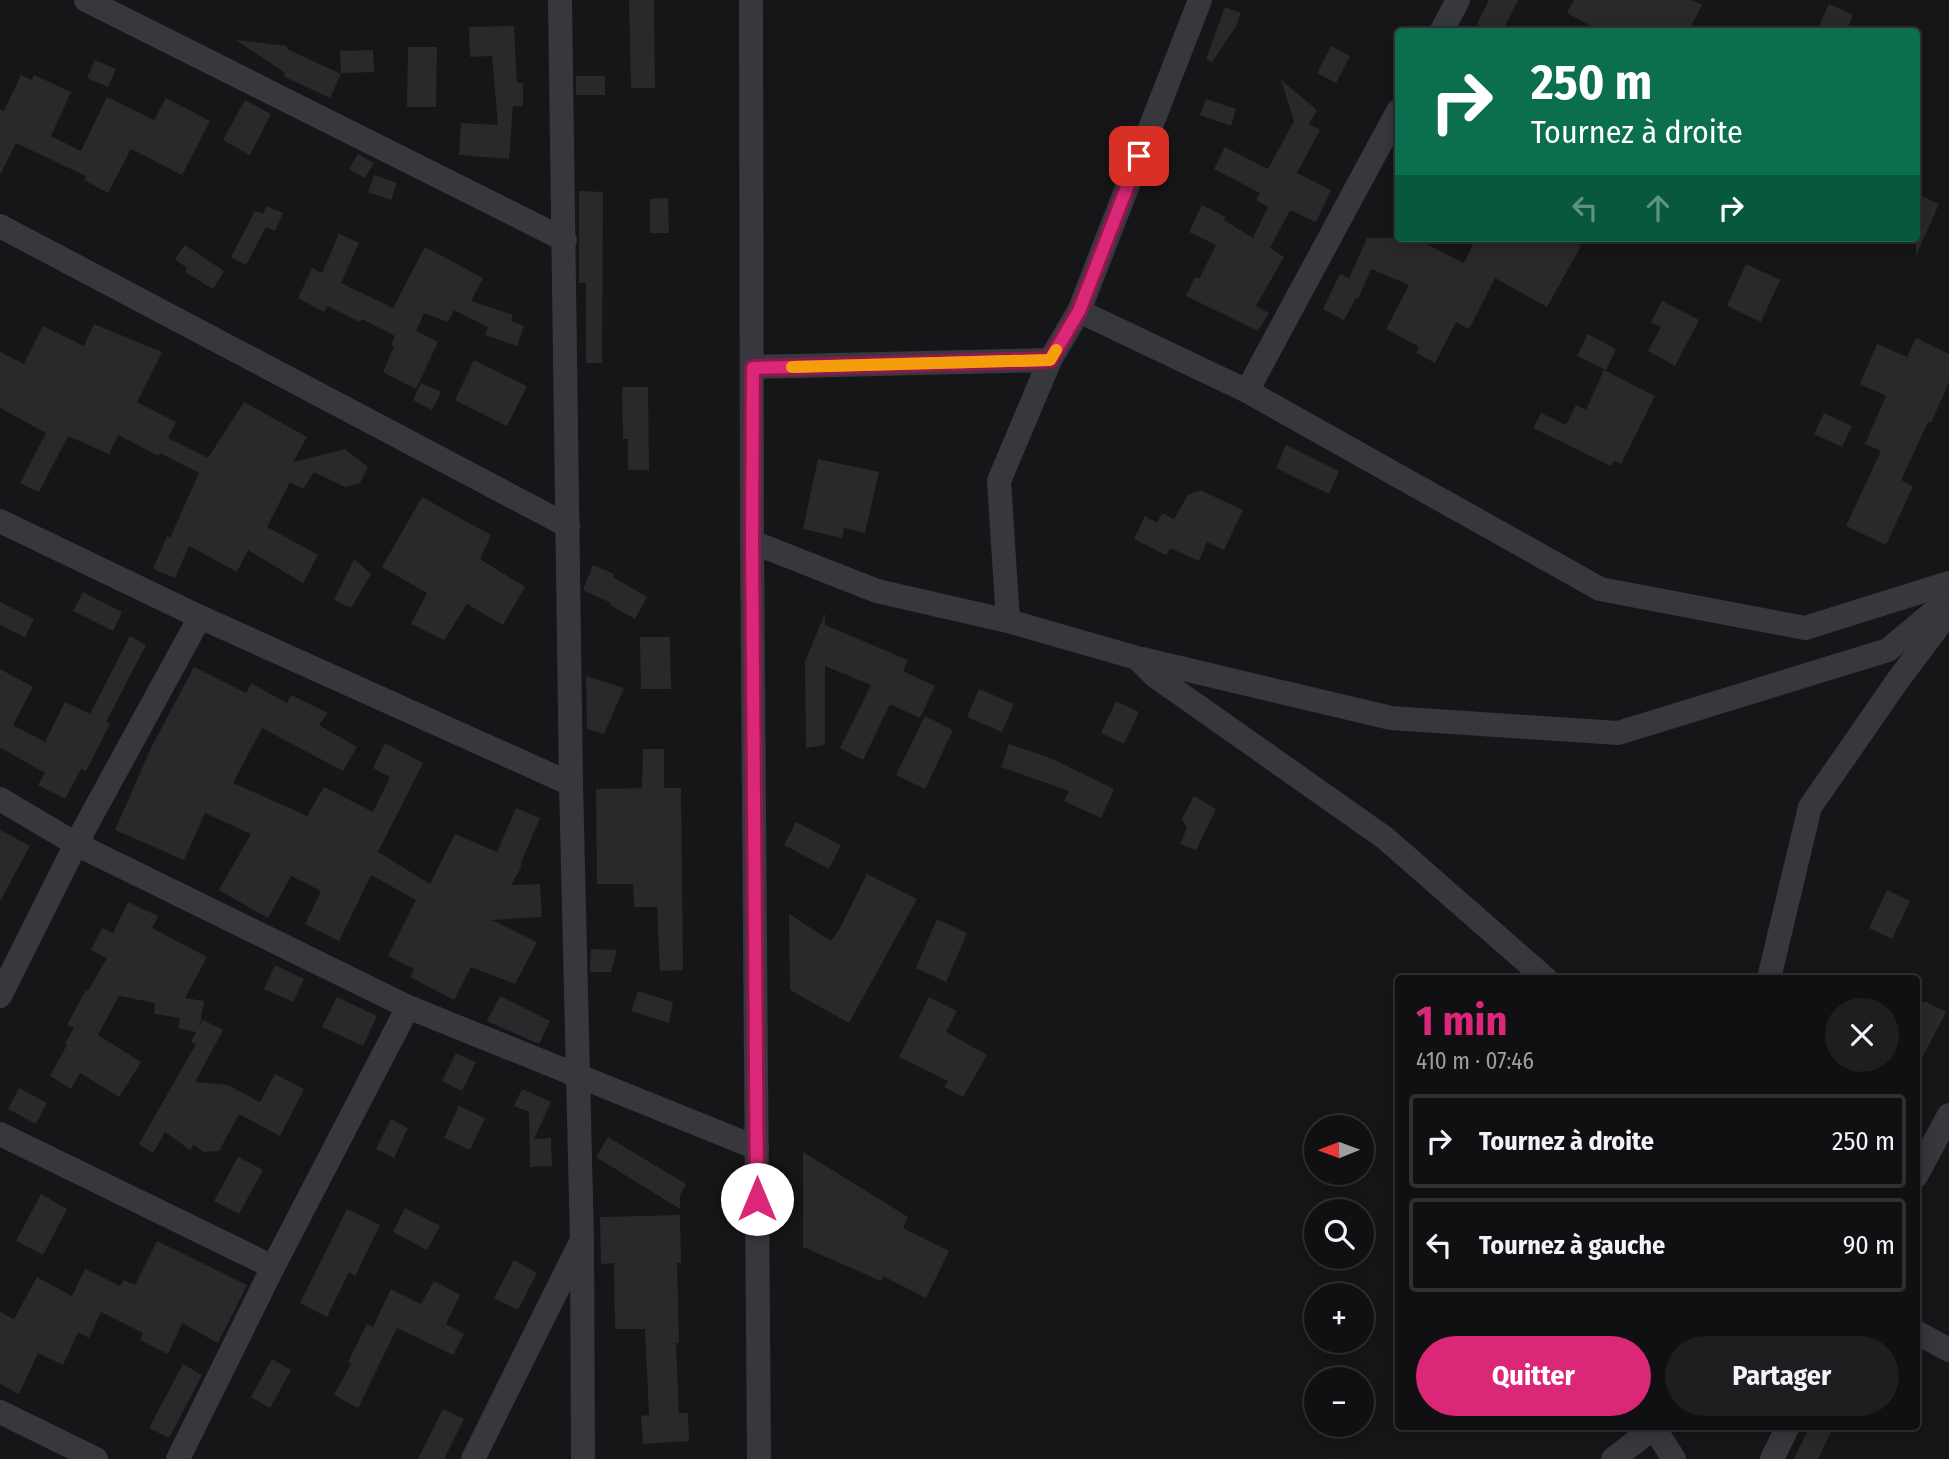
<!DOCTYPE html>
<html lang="fr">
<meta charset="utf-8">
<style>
body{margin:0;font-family:"Fira Sans Condensed",sans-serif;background:#1e1e20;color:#f1f3f6;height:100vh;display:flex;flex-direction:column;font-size:26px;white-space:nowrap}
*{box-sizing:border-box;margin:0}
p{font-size:23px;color:#9c9d9f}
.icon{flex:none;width:38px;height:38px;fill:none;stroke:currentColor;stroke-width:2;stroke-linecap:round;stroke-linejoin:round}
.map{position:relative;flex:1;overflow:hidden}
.side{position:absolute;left:1395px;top:975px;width:525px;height:455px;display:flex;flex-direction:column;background:#101012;border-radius:7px;box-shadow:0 4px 18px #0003,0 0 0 2px #303032}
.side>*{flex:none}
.hud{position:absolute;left:1395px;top:28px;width:525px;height:214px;border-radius:7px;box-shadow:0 4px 18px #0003,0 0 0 2px #303032;background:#0b6e4f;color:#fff;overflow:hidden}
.needle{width:46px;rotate:269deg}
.buttons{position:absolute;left:1304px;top:1115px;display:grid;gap:14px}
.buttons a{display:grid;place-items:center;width:70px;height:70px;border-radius:50%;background:#101012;box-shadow:0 4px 18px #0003,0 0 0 2px #303032;font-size:35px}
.pin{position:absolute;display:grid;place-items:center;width:60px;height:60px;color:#fff;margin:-30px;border-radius:14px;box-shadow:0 4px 10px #0006}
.me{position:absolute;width:77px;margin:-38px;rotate:0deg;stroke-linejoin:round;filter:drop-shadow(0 0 5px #0008)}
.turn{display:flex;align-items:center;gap:24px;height:147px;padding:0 21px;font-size:32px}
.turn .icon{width:91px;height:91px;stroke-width:2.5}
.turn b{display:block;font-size:49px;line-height:60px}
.lanes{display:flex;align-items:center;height:66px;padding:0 21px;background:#0003;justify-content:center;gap:35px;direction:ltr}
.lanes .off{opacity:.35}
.round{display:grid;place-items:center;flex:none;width:74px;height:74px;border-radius:37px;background:#1e1e20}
.overview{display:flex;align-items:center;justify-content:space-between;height:119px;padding:0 21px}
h1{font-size:42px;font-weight:700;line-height:52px;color:#db2777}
.button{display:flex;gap:14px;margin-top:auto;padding:14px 21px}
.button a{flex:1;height:80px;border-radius:42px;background:#db2777;color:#fff;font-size:28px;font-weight:700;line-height:80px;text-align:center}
.button a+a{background:#1e1e20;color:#f1f3f6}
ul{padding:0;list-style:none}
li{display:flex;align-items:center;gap:21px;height:94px;margin:0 14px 10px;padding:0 7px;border:4px solid #303032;border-radius:7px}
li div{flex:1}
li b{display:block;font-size:26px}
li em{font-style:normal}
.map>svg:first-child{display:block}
.building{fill:#29292c}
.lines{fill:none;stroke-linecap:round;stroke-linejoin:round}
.minor{stroke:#37383d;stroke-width:24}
.route-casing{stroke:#8e194d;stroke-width:18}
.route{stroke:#db2777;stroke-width:12}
.slow{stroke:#f59e0b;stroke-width:12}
</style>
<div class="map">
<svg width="1949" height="1459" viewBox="0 0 1949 1459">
<rect width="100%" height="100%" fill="#161618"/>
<g class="building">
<polygon points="629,0 654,0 655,88 631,88"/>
<polygon points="1489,0 1518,0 1502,32 1491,32 1477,24"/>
<polygon points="1574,0 1692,0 1702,5 1688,32 1602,32 1567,13"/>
<polygon points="1829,4 1853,15 1846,32 1816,32"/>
<polygon points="1225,7 1241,13 1235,28 1212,62 1206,59"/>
<polygon points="514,26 517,83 523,83 523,106 513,106 509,159 459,155 461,123 498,125 492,56 470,57 469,27"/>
<polygon points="236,40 287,46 287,49 341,74 330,98 283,76 285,73"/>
<polygon points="1331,46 1350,56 1336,83 1317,73"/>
<polygon points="408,47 437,47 436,107 407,107"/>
<polygon points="373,50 374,72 341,73 340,51"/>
<polygon points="95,60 116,69 108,87 87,78"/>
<polygon points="21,75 32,80 34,75 71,92 51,136 81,151 107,97 154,120 166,98 210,121 182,175 131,149 108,193 84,180 86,176 16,143 0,175 0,109 4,111"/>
<rect x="576" y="76" width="29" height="19"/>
<polygon points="1281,80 1317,110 1309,124 1320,130 1297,173 1331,190 1316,222 1290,210 1270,248 1284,257 1256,306 1269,313 1258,331 1186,296 1195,277 1199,279 1216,245 1189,232 1202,205 1226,217 1224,220 1253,238 1268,207 1256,200 1260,193 1214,169 1225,147 1268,169 1294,121"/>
<polygon points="1206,99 1236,109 1231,126 1200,115"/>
<polygon points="245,100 271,114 250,155 223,140"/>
<polygon points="358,154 374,163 365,178 349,169"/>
<polygon points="374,175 397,183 391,200 368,192"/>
<polygon points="579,191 603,192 602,363 586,363 586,283 579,283"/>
<polygon points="1916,194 1939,204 1916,256"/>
<polygon points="668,198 669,233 650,233 650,199"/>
<polygon points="266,206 283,213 275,231 266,227 246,265 231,257 255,211 263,214"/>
<polygon points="339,234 359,243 341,283 393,308 425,247 483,278 471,301 513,315 511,321 524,326 517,346 485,335 488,327 454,310 448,322 424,313 416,331 438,342 416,389 383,372 394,347 391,345 395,336 362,319 360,322 327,306 324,312 298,298 312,268 322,273"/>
<polygon points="1367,238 1414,238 1464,263 1476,238 1567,238 1581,246 1547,307 1495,278 1469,329 1456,322 1435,363 1416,353 1419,347 1386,329 1409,285 1371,269 1358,299 1356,298 1344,320 1323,309 1340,274 1349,278"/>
<polygon points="185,245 224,271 213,289 185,272 187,268 175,259"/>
<polygon points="1746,264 1780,280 1761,322 1727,306"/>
<polygon points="1662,301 1699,320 1675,366 1648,351 1661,327 1651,322"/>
<polygon points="94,324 162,352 137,402 176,422 168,438 208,458 244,402 307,437 293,462 345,449 368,467 360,483 345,487 314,472 303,489 290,482 267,527 318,555 303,583 248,550 237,572 189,546 175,578 153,569 167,536 170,538 199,473 160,453 159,456 118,435 109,454 68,436 39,492 20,483 46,433 0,408 0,352 24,364 43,326 84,346"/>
<polygon points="1588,334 1616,349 1606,370 1577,356"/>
<polygon points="1916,338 1949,354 1949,382 1931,423 1928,422 1901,480 1913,486 1886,545 1846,526 1881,451 1865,444 1886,396 1860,384 1877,344 1907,357"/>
<polygon points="474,360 527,386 507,426 455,400"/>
<polygon points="1604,370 1655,396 1621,464 1614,461 1611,466 1533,428 1541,413 1566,425 1576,405 1586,410"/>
<polygon points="421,383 441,392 432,410 413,400"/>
<polygon points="622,387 648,387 649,470 628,470 628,439 623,439"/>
<polygon points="1824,413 1852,426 1842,447 1814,434"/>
<polygon points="1286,445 1339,471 1329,494 1276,468"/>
<polygon points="818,459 879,472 865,533 844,528 842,538 803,529"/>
<polygon points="1200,490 1243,510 1224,550 1207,542 1199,561 1170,548 1166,555 1134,539 1145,516 1157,523 1162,513 1174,519 1188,495"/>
<polygon points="422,497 491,535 480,559 525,587 503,625 467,604 444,640 411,624 427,593 382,567"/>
<polygon points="354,559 371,574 351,608 334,600"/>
<polygon points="593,565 614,574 613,577 647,597 635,619 610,605 611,603 583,590"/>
<polygon points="83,592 122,612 113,631 73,611"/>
<polygon points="0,602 34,619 25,637 0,625"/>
<polygon points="825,613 825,625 908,660 903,671 935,686 920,718 890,704 863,760 840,748 871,685 825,666 825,745 806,748 805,662"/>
<polygon points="130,636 146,645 106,722 110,724 86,771 81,769 65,799 38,785 45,773 1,748 0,750 0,669 33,687 13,725 45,742 65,702 90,714"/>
<polygon points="640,637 670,637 671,689 641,689"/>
<polygon points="194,667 246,693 251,683 287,703 291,695 328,713 319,725 357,747 343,771 262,728 233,783 307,816 324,787 373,812 390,777 373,768 385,743 423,763 378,852 430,884 455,834 497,852 516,808 540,818 520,865 522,866 511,885 540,884 542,917 492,920 537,942 515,984 471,967 454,1000 410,977 414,969 388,956 416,900 371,875 339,941 305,924 321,891 291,876 268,918 219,890 251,834 205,813 184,860 115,830 151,748"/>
<polygon points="586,676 624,688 604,734 587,729"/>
<polygon points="979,689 1014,704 1002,732 967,717"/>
<polygon points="1116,701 1139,712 1124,744 1101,733"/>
<polygon points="925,716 953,730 925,789 896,775"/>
<polygon points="1009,744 1053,759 1114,789 1101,818 1064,801 1069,791 1001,767"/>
<polygon points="643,749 664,749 664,788 681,788 683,970 660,971 657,907 634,907 633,884 597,884 596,789 642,788"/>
<polygon points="1194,796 1216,809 1196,850 1180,844 1187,828 1182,819"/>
<polygon points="796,822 841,845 829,869 784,845"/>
<polygon points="0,830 30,846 0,901"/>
<polygon points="867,874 917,899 849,1023 790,990 789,914 831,941 839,930"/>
<polygon points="1887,890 1910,901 1892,939 1869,928"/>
<polygon points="128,902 158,916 152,928 207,957 185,998 204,1001 200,1025 203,1020 223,1030 195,1082 228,1085 260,1102 275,1074 304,1089 280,1136 239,1114 219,1151 203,1152 194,1145 190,1150 165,1132 153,1153 139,1144 196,1044 191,1042 196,1032 178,1028 180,1018 154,1014 155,1003 119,996 98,1035 141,1062 119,1097 80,1073 71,1089 50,1076 67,1045 65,1044 74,1028 67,1025 86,990 88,991 107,958 91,950 102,928 113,933"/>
<polygon points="937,919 967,933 946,982 916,968"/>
<polygon points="591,949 617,950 611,972 590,972"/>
<polygon points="275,965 304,979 293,1002 264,989"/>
<polygon points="638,991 673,1002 669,1023 631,1011"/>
<polygon points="500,996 550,1021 539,1044 487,1021"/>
<polygon points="337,997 377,1016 363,1046 322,1027"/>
<polygon points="929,997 957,1011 946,1032 987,1055 963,1097 944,1087 948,1081 899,1057"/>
<polygon points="1920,1002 1927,1002 1946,1012 1916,1070 1916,1010"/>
<polygon points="456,1053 476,1062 462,1091 442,1081"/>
<polygon points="19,1088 47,1103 36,1124 8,1109"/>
<polygon points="522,1089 551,1102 534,1139 551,1138 552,1166 530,1167 529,1112 514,1106"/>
<polygon points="459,1106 485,1118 470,1150 444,1138"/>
<polygon points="391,1119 408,1128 394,1158 376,1149"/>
<polygon points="608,1137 686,1184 680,1195 680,1209 596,1157"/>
<polygon points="803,1152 908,1217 903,1228 949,1251 926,1298 883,1276 881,1281 803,1247"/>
<polygon points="238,1157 263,1170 239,1214 214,1201"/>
<polygon points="41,1194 67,1209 43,1255 16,1241"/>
<polygon points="405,1208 440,1226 427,1250 393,1232"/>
<polygon points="347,1209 380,1225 355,1276 349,1272 327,1317 300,1303"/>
<polygon points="680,1215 681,1263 677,1263 679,1343 676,1343 679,1413 688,1413 689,1441 643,1444 641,1416 649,1415 645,1329 615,1329 614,1263 601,1264 600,1217"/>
<polygon points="157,1241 247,1285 218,1343 182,1323 168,1354 140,1340 143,1333 101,1312 89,1338 78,1332 63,1365 38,1353 19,1394 0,1384 0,1312 14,1319 37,1277 72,1296 85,1269 120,1286 124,1280 135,1285"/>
<polygon points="514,1260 537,1273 518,1310 494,1298"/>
<polygon points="434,1281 460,1295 446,1324 464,1334 453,1355 397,1328 358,1408 334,1395 351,1364 348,1362 367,1324 373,1327 391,1289 421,1304"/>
<polygon points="272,1359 291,1370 270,1408 251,1397"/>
<polygon points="183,1364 202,1375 169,1438 149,1428"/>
<polygon points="443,1409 464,1419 444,1459 418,1459"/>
<polygon points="1810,1426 1834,1426 1818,1459 1794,1459"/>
</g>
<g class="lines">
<g class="minor">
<polyline points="86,0 565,240"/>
<polyline points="560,0 571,784 582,1241 583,1459"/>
<polyline points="751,0 752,542 759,1459"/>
<polyline points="1441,32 1458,0"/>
<polyline points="0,226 568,526"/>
<polyline points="1079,311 1247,391 1600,589 1805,628 1949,583"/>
<polyline points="753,367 1050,360"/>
<polyline points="1247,391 1398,111"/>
<polyline points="0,521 200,617 571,784"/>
<polyline points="752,542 877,591 1008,621 1137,658 1155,676 1385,838 1545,978"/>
<polyline points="1008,621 999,481 1050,360 1079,311 1200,0"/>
<polyline points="1142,659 1391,718 1618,733 1888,650 1949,599"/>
<polyline points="0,799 76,844 408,1007 757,1148"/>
<polyline points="1769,978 1810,807 1898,680 1949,612"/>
<polyline points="0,996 76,844 200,617"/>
<polyline points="0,1134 273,1267"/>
<polyline points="1916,1176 1949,1115"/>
<polyline points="1916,1332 1949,1350"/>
<polyline points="0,1412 96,1459"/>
<polyline points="1654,1428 1674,1459"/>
<polyline points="178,1459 273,1267 408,1007"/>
<polyline points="473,1459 579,1246"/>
<polyline points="1613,1459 1656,1426"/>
<polyline points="1772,1459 1788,1426"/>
</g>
</g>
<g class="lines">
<defs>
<polyline id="route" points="757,1199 752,542 753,368 1050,360 1079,311 1139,156"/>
</defs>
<use href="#route" class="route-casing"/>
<use href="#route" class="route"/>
<polyline class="slow" points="792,367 1050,360 1056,350"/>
</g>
</svg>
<div class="buttons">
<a><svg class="needle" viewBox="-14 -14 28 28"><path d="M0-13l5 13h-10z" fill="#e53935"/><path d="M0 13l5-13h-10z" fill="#9c9d9f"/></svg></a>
<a><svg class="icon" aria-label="search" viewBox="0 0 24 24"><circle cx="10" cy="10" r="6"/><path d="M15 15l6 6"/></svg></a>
<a>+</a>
<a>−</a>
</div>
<div class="pin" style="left:1139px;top:156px;background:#d93025"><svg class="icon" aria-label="arrive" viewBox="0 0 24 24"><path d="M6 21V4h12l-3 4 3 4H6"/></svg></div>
<svg class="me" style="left:757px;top:1199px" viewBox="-20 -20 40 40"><circle r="19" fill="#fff"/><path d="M0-13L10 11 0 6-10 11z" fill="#db2777"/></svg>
<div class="hud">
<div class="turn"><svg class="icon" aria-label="right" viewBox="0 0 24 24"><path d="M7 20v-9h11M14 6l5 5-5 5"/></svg><div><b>250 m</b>Tournez à droite</div></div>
<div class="lanes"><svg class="icon off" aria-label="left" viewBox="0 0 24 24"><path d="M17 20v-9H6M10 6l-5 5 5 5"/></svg><svg class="icon off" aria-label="ahead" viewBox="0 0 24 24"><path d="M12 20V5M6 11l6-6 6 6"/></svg><svg class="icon" aria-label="right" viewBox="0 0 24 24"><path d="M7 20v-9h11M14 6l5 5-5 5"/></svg></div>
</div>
<section class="side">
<div class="overview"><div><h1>1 min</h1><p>410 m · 07:46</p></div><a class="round"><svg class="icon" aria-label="close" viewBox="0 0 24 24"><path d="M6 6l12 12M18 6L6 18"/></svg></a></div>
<ul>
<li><svg class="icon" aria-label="right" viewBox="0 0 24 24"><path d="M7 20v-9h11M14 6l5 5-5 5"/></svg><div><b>Tournez à droite</b></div><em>250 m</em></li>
<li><svg class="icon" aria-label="left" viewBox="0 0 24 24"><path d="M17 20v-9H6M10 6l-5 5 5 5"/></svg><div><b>Tournez à gauche</b></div><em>90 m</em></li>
</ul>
<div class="button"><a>Quitter</a><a>Partager</a></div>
</section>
</div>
